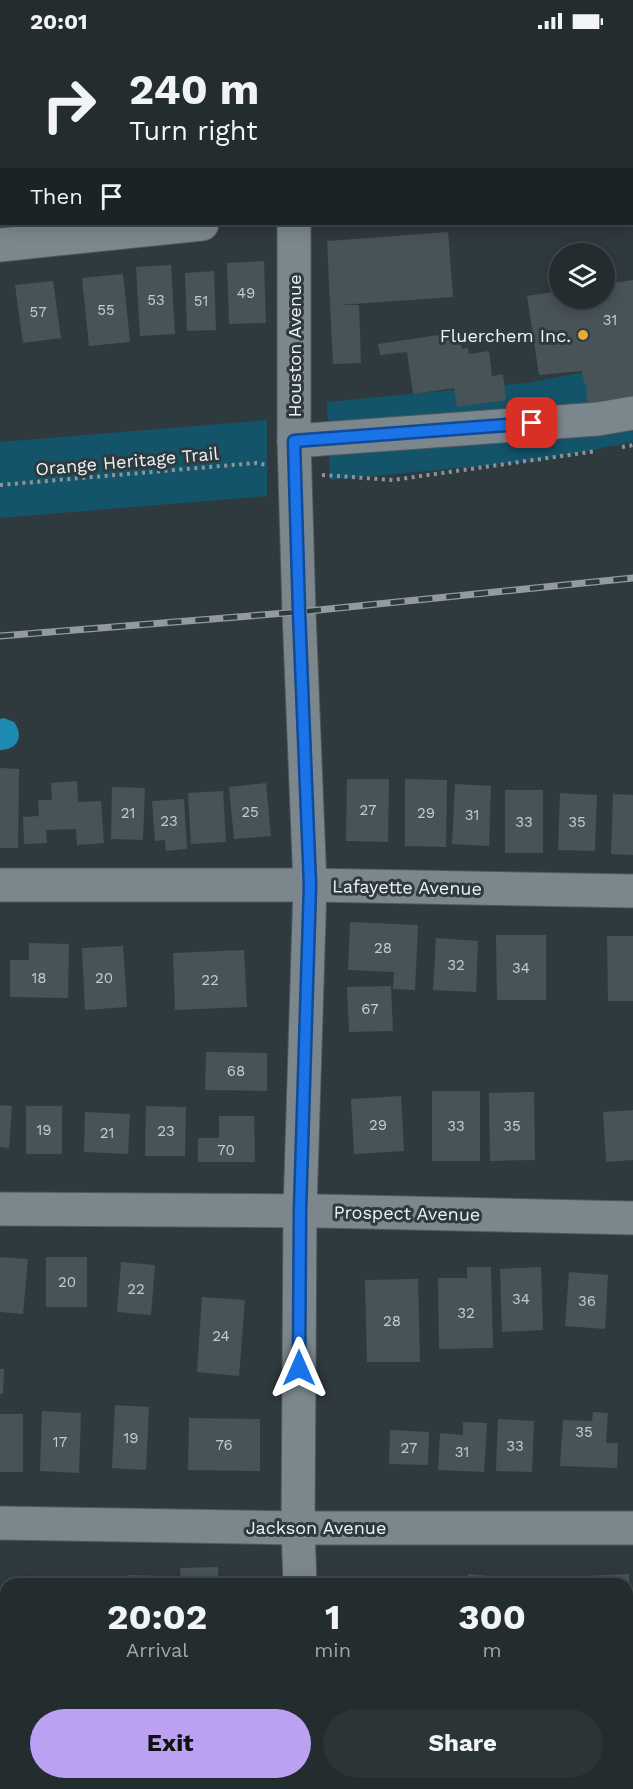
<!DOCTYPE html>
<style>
body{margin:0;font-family:"Work Sans",sans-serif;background:#2b3436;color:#f1f3f6;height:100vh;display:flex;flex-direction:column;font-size:22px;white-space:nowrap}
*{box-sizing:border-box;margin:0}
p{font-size:20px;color:#a3a7aa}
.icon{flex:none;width:33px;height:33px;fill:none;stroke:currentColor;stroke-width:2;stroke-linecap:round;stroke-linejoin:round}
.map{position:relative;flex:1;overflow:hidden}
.sheet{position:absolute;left:0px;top:1536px;width:633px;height:212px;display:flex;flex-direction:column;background:#232c2e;border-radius:18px 18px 0 0;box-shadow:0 3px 15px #0003,0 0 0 2px #40484a}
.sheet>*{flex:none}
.hud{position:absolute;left:0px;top:0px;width:633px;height:183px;box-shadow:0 3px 15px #0003,0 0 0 2px #40484a;background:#232c2e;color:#f1f3f6;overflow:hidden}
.fabs{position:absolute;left:549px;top:201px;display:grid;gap:12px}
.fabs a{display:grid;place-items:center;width:66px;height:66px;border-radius:50%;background:#232c2e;box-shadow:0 3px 15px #0003,0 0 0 2px #40484a;font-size:30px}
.pin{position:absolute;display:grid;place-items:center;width:51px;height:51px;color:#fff;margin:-26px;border-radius:12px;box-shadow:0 3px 9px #0006}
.me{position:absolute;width:66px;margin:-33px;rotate:0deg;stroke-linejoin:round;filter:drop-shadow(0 0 4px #0008)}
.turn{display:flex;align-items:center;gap:21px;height:126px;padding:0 30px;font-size:27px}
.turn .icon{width:78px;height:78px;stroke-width:2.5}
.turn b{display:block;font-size:42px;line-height:51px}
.then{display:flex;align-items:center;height:57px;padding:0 30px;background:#0003;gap:12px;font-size:22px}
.eta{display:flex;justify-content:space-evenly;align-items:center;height:102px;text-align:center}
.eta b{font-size:36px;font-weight:700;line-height:42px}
.button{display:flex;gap:12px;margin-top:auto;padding:12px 30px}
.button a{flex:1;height:69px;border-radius:36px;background:#bca0f2;color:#111;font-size:24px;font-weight:700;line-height:69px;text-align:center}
.button a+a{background:#2b3436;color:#f1f3f6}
.status{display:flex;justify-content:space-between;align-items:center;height:42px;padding:0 30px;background:#232c2e;direction:ltr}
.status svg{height:16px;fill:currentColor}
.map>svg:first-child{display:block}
.green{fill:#13546b}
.water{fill:#1d8bb1}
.building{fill:#485358}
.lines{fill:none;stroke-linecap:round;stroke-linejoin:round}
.minor-casing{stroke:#4f585b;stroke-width:35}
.path{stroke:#8c9498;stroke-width:4;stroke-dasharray:3 4.5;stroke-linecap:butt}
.minor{stroke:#7b878d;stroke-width:33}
.rail-casing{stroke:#939b9f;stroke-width:7}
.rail{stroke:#2f3a3e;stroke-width:4.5;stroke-dasharray:14;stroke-linecap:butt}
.route-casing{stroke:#114b97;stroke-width:15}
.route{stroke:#1a73e8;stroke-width:10}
.poi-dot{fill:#eaaa38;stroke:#2f3a3e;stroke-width:2}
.labels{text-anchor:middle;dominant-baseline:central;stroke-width:6;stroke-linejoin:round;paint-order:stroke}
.number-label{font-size:15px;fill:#c4cbce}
.poi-label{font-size:18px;fill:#edf3f6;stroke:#2f3a3e;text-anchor:end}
.street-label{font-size:18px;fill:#edf3f6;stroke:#2f3a3e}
</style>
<div class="status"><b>20:01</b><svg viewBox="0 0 49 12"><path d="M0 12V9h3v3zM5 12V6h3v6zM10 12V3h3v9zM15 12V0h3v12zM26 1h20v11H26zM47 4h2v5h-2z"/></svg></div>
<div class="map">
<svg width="633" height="1747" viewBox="0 0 633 1747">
<rect width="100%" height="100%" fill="#2f3a3e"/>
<g class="green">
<polygon points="633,321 633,400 534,419 330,438 327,360 527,341"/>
<polygon points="267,378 267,454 0,476 0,400"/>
</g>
<path class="water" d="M 4,676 L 14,680 C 24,694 18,708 0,708 L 0,677 Z"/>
<g class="building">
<polygon points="448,190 453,255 339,263 359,263 361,321 333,322 327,199"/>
<polygon points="264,219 266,281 229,282 227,221"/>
<polygon points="171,223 175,292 140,294 136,225"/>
<polygon points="214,229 216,288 187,289 185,231"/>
<polygon points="123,232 130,300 89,304 82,236"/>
<polygon points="633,238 633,360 588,368 586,341 584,341 582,329 539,333 527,254 560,249 560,256 604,256 604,242"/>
<polygon points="53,239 61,296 23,301 15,243"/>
<polygon points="459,290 462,307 468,306 469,312 489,309 492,334 503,332 506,358 457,365 454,346 413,352 407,310 380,313 378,302"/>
<polygon points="0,726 19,727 18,806 0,806"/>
<polygon points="347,737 389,737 388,800 346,799"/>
<polygon points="405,737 447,738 446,805 405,804"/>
<polygon points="77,739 78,760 101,759 104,801 77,803 76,787 46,788 47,801 24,802 23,775 39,774 38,758 52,758 51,741"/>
<polygon points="266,741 271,794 234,797 229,745"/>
<polygon points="455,742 491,744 489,804 452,802"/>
<polygon points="112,745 145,746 143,798 111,797"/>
<rect x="505" y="748" width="38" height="63"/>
<polygon points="223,749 226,800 191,802 188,751"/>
<polygon points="560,751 597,753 595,809 558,808"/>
<polygon points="613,752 633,753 633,813 611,812"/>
<polygon points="184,757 187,807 166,809 165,798 155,799 152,759"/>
<polygon points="350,880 418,883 415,948 393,947 394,930 348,928"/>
<polygon points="496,893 546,893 546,958 497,958"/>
<polygon points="607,894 633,894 633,959 608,959"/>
<polygon points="436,896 478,899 476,950 433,948"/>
<polygon points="29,901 69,902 68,956 10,955 10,918 29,918"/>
<polygon points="123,904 127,965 85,968 82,906"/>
<polygon points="244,908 247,965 175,968 173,911"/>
<polygon points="391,944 393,989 349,990 347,945"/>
<polygon points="206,1010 267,1011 267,1049 205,1048"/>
<rect x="432" y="1049" width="48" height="70"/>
<polygon points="534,1050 535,1118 490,1119 489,1051"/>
<polygon points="401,1054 404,1109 354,1112 351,1057"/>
<polygon points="0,1063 12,1064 9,1106 0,1105"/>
<rect x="26" y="1064" width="36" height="48"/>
<polygon points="146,1064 186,1065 185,1114 145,1114"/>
<polygon points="633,1068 633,1118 606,1120 603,1070"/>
<polygon points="85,1070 130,1072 128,1112 84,1110"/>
<polygon points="219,1074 254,1074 255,1120 198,1120 198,1096 219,1096"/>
<polygon points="0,1215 28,1217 23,1272 0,1270"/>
<rect x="46" y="1215" width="41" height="50"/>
<polygon points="121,1220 155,1223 151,1273 117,1270"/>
<polygon points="467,1225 491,1225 493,1306 439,1307 438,1236 467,1236"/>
<polygon points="541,1225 543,1288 502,1290 500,1227"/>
<polygon points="569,1230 608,1233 605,1287 565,1284"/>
<polygon points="418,1237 420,1320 367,1320 365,1238"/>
<polygon points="202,1255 245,1258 239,1334 197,1330"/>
<polygon points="0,1327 4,1327 3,1352 0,1352"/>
<polygon points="115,1363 149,1365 146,1428 112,1426"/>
<polygon points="42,1369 81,1371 79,1431 40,1429"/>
<polygon points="593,1370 608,1371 606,1401 618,1401 617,1426 560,1424 563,1378 592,1379"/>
<rect x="0" y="1372" width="23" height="58"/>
<polygon points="189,1376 260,1377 260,1429 188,1428"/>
<polygon points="498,1377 534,1379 532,1430 496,1429"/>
<polygon points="463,1380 487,1381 484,1430 438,1428 440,1391 463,1393"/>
<polygon points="390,1388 429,1390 428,1423 389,1422"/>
<polygon points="218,1525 218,1542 181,1542 180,1526"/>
<polygon points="468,1532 511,1536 511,1542 467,1542"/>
<polygon points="629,1532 632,1585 627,1585 627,1542 584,1542 584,1534"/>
<polygon points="128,1533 165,1534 165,1542 128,1542"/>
<polygon points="423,1534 424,1542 368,1542 368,1536"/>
<rect x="76" y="1538" width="34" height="4"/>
</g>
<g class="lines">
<defs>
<g id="minor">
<polyline points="293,0 293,2"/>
<polyline points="625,0 625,2"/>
<polyline points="632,62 633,76"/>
<polyline points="632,148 633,148"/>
<polyline points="294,182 294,399 299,570 310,843 300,1168 298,1486 300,1542"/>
<polyline points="0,203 202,182"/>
<polyline points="294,399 598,377 633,371"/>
<polyline points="0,843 310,843 633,849"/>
<polyline points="0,1167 319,1169 633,1176"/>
<polyline points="0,1481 298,1486 633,1486"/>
<polyline points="0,1656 6,1656"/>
</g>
</defs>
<use href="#minor" class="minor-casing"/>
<g class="path">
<polyline points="622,405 633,403"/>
<polyline points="322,433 393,438 597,409"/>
<polyline points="0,443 256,421 267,423"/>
</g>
<use href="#minor" class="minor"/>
<defs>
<polyline id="rail" points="0,594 299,570 633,536"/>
</defs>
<use href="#rail" class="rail-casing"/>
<use href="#rail" class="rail"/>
</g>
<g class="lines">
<defs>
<polyline id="route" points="299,1326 300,1168 310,843 299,570 294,399 532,381"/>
</defs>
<use href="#route" class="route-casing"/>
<use href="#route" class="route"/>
</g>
<circle class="poi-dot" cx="583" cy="293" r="6"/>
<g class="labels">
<g class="number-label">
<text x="246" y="251">49</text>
<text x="156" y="258">53</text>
<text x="201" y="259">51</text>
<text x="106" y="268">55</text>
<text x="38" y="270">57</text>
<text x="610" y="278">31</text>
<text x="368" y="768">27</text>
<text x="250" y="770">25</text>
<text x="128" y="771">21</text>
<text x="426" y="771">29</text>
<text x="472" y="773">31</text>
<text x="169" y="779">23</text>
<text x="524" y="780">33</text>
<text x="577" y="780">35</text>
<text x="383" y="906">28</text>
<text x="456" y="923">32</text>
<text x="521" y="926">34</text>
<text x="39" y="936">18</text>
<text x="104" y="936">20</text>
<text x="210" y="938">22</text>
<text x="370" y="967">67</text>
<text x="236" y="1029">68</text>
<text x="378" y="1083">29</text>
<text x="456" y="1084">33</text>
<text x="512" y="1084">35</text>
<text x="44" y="1088">19</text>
<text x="166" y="1089">23</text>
<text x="107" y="1091">21</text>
<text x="226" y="1108">70</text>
<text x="67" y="1240">20</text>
<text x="136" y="1247">22</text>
<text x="521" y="1257">34</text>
<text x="587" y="1259">36</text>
<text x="466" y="1271">32</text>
<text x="392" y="1279">28</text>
<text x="221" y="1294">24</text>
<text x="584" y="1390">35</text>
<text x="131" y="1396">19</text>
<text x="60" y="1400">17</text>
<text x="224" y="1403">76</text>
<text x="515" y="1404">33</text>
<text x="409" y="1406">27</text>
<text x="462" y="1410">31</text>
</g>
<g class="poi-label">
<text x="571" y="293">Fluerchem Inc.</text>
</g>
<g class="street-label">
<text transform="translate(294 304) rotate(-90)">Houston Avenue</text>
<text transform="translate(127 419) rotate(-5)">Orange Heritage Trail</text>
<text transform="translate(407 845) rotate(1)">Lafayette Avenue</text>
<text transform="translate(407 1171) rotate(1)">Prospect Avenue</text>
<text x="316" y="1485">Jackson Avenue</text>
</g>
</g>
</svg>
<div class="fabs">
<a><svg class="icon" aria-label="layers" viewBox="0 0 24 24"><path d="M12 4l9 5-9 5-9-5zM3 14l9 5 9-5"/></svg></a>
</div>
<div class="pin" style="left:532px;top:381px;background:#d93025"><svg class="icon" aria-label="arrive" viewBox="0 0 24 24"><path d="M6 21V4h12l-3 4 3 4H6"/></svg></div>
<svg class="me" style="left:299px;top:1326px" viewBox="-20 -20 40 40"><path d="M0-17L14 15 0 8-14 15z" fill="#1a73e8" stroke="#fff" stroke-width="4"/></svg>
<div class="hud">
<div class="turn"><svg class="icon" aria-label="right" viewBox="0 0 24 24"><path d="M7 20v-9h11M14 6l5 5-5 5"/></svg><div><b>240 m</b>Turn right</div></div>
<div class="then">Then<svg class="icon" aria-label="arrive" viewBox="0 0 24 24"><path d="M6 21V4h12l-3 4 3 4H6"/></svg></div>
</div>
<section class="sheet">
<div class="eta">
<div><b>20:02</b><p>Arrival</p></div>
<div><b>1</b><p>min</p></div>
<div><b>300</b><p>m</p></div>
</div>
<div class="button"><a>Exit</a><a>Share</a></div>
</section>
</div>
